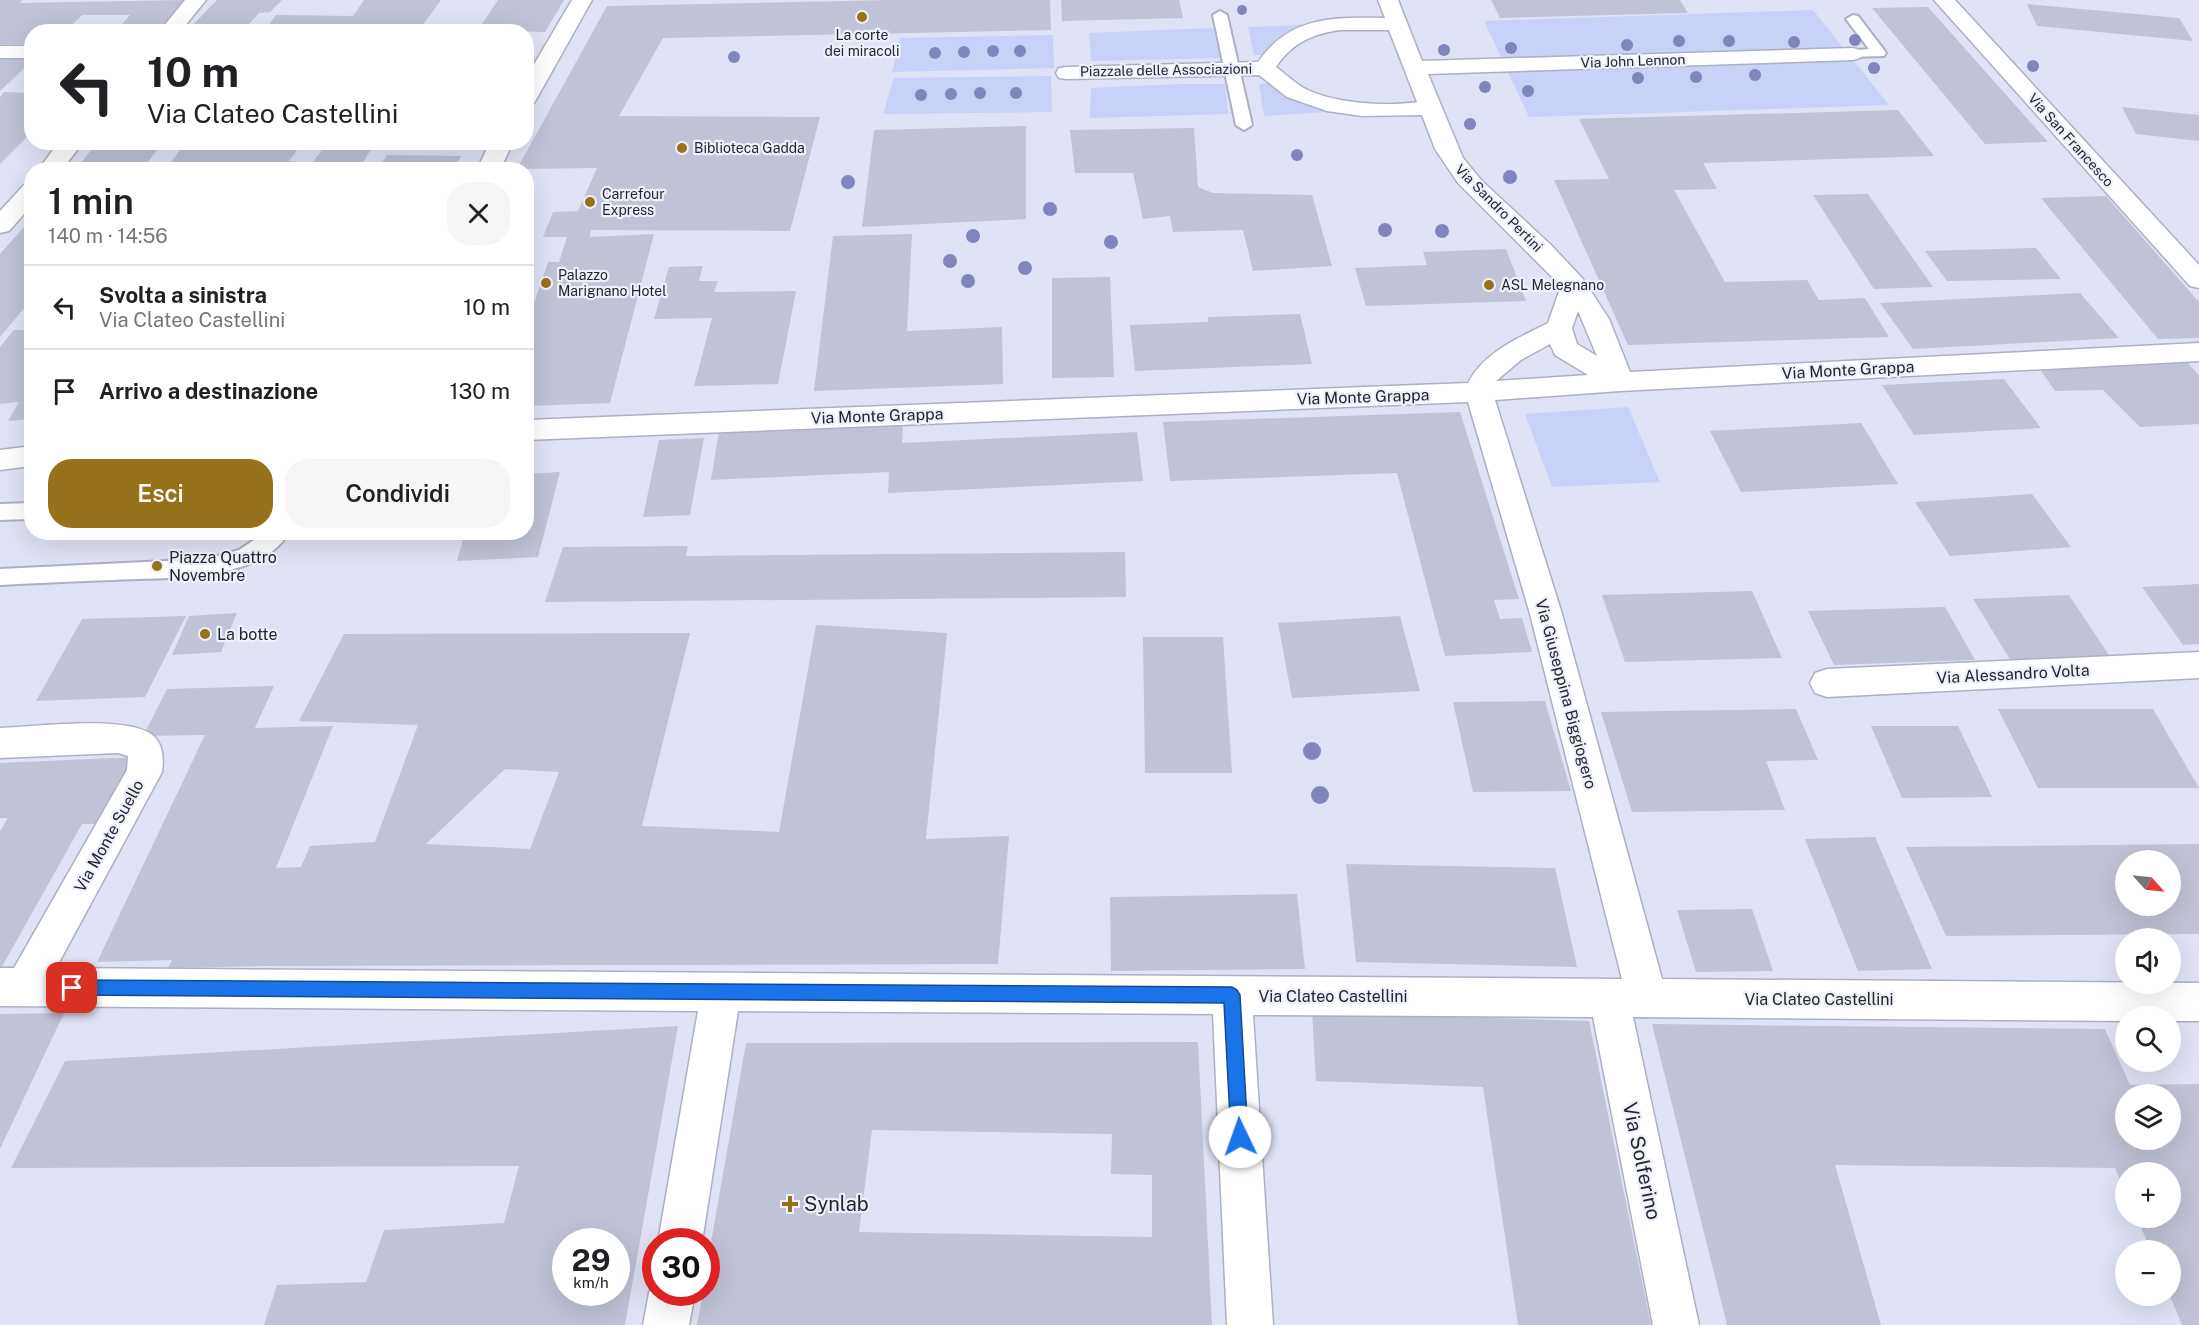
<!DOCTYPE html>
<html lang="it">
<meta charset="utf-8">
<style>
body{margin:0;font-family:"Public Sans",sans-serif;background:#f6f6f6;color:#202124;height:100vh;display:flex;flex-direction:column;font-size:22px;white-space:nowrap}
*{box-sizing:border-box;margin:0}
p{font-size:20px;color:#757577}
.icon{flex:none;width:33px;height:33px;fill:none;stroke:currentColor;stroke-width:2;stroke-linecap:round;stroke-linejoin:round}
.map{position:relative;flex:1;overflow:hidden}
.details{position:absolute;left:24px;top:162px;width:510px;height:378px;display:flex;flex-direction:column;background:#fff;border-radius:24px;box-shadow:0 6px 24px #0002}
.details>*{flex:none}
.top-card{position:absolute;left:24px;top:24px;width:510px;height:126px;border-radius:24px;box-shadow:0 6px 24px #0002;background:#fff;color:#202124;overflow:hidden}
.needle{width:39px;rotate:117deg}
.tools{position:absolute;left:2115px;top:850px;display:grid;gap:12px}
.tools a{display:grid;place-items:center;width:66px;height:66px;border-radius:50%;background:#fff;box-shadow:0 6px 24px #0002;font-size:30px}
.speed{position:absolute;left:552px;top:1228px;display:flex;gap:12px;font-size:30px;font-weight:700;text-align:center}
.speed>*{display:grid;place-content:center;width:78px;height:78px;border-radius:50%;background:#fff;box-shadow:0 6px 24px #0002;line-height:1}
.speed small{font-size:15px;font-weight:400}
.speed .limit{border:9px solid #d22;background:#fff;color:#111}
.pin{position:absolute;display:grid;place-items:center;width:51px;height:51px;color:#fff;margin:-26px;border-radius:12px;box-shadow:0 3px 9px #0006}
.me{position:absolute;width:66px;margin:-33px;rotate:357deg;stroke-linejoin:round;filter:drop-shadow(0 0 4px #0008)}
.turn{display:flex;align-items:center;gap:21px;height:126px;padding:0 24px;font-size:27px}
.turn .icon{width:78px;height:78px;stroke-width:2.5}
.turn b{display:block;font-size:42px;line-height:51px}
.round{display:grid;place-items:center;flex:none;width:63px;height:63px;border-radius:24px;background:#f6f6f6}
.summary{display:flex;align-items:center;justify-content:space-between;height:102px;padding:0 24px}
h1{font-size:36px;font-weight:600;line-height:45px}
.cta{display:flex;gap:12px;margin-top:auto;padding:12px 24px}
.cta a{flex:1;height:69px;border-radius:24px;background:#97711b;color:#fff;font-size:24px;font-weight:600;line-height:69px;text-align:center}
.cta a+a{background:#f6f6f6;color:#202124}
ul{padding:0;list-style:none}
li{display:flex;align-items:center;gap:18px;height:84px;padding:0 24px;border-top:2px solid #e0e0e0}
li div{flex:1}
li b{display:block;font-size:22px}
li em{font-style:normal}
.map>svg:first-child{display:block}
.green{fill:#c8d1f8}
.building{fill:#bfc3d5;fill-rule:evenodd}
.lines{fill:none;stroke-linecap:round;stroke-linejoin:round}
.service-casing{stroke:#acb0c2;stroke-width:4}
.minor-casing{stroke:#acb0c2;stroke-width:3}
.service{fill:#fff;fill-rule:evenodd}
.minor{fill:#fff;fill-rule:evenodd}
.tree{fill:#8086bc}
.route{fill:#1a73e8;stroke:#114b97;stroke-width:1.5}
.poi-dot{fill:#97711b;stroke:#eef1fc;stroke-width:2}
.labels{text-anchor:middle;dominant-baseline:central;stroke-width:4.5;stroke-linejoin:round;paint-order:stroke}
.far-poi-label{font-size:14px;fill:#24262d;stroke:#eef1fc;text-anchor:start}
.far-street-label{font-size:14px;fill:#24262d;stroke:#eef1fc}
.street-label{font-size:16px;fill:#24262d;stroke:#eef1fc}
.poi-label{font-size:16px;fill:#24262d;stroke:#eef1fc;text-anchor:start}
.near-street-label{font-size:20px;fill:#24262d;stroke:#eef1fc}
.near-poi-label{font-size:20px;fill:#24262d;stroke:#eef1fc;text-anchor:start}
</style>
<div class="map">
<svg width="2199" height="1325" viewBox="0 0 2199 1325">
<rect width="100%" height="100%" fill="#dfe3f5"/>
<g class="green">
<polygon points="1813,10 1889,105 1529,117 1484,21"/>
<polygon points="1334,24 1271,55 1254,55 1248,27"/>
<polygon points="1213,28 1220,58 1091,61 1089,33"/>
<polygon points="1053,35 1054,68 892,72 900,38"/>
<polygon points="1051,76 1052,112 883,114 894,78"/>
<polygon points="1281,82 1305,97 1375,109 1264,116 1259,84"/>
<polygon points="1181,84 1225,84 1228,114 1090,118 1091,88"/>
<polygon points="1628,407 1660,482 1552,487 1525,414"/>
</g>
<g class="building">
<polygon points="0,0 22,0 20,3 185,0 159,32 115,32 130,15 82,15 65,32 32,32 32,44 0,44"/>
<polygon points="217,0 282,0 270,12 259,13 242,32 186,32"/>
<polygon points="364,0 441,0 418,32 264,32 276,15 353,16"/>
<polygon points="498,0 564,0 545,32 478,30"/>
<polygon points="890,0 1050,0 1051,30 663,38 619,116 820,117 790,231 591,230 590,237 654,234 610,403 526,406 526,306 533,306 548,262 559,262 567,237 543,237 553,212 578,211 597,168 517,169 607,6"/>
<polygon points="1061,0 1179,0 1183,18 1062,21"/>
<polygon points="1491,0 1680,0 1688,13 1500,18"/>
<polygon points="2027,4 2179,18 2193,41 2037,26"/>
<polygon points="1928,7 2048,142 1985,144 1872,8"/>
<polygon points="0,57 32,57 32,61 0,91"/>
<polygon points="4,92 32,93 32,132 0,164 0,97"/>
<polygon points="2122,107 2199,115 2199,141 2136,134"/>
<polygon points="1898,110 1934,156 1703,163 1717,189 1674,190 1725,282 1807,280 1819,300 1865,298 1889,337 1628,345 1554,180 1609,179 1579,119"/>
<polygon points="1026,126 1026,219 862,227 874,130"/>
<polygon points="1194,128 1198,187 1213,193 1312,195 1332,266 1253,271 1243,230 1173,232 1170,216 1143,219 1133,173 1075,173 1070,130"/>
<polygon points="98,142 163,142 142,170 75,170"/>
<polygon points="186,142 303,142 289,161 312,163 328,142 375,142 359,170 240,170 243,163 169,165"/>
<polygon points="387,155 461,156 453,170 377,170"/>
<polygon points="1868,194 1933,287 1874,289 1813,195"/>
<polygon points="2106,196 2199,302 2199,338 2158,339 2041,198"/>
<polygon points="32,218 32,299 0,337 0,254"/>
<polygon points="912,234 907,331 1002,327 1003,384 814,391 833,236"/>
<polygon points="2036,248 2061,279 1947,281 1925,251"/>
<polygon points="1506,249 1526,301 1366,306 1355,268 1427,265 1423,252"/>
<polygon points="703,266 699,281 718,281 714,292 796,291 778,384 694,386 712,318 654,319 669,267"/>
<polygon points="1110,277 1114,377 1052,378 1052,278"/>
<polygon points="2080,293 2119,338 1913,349 1880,303"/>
<polygon points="1300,314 1312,364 1135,371 1130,325 1208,322 1208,317"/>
<polygon points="14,330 32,330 32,419 8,421 19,402 0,404 0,347"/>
<polygon points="2185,359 2199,376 2199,424 2140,427 2103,390 2055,391 2035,362"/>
<polygon points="2004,379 2041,428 1914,435 1882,385"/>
<polygon points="1460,412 1519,599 1494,600 1500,619 1522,618 1532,652 1445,656 1397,473 1170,481 1163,422"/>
<polygon points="903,423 902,443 1137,432 1143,481 888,493 889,472 711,480 719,431"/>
<polygon points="1861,423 1898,484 1741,492 1710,431"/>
<polygon points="704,438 690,515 643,517 659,440"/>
<polygon points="560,472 538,557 457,561 465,532 526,532 526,474"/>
<polygon points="2032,494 2071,547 1950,556 1915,502"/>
<polygon points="688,546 686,556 1125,552 1126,597 545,602 563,547"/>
<polygon points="2199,584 2199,644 2183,645 2142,587"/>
<polygon points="1752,591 1782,658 1625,662 1602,595"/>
<polygon points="2069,595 2113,661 2014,666 1973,599"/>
<polygon points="1945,607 1975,660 1834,665 1808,611"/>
<polygon points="237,613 221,652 172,655 189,616"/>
<polygon points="186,616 145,697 36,701 82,619"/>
<polygon points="1400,616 1420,691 1292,698 1278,623"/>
<path d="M 816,625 L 947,633 L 926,839 L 1009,836 L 998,964 L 263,966 L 168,968 L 172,960 L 97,962 L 205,735 L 143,736 L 167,689 L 274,686 L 255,728 L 333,726 L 276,868 L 301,867 L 310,846 L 375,842 L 418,725 L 299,721 L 344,634 L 690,633 L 642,826 L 779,832 ZM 505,769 L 559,772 L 530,849 L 426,844 Z"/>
<polygon points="1143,637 1223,637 1232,773 1145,773"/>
<polygon points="1545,701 1571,791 1473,792 1453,702"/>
<polygon points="1796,709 1818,760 1766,761 1785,810 1632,812 1601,712"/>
<polygon points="1998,709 2153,709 2199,788 2038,788"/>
<polygon points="1871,726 1958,726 1992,797 1902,798"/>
<polygon points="137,757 102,824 82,824 0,970 0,831 8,818 0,818 0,763"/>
<polygon points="1875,837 1932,969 1858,971 1805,839"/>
<path d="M 2199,844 L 2199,934 L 1946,936 L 1906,847 ZM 2126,861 L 2170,861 L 2170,906 L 2126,906 Z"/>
<polygon points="1346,864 1555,868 1577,967 1356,962"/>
<polygon points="1297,894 1305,969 1111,971 1110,897"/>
<polygon points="1752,909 1773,971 1696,972 1677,910"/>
<polygon points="1312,1012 1589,1021 1651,1325 1518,1325 1483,1087 1316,1081"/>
<polygon points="64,1013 0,1149 0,1014"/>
<path d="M 1652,1024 L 2105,1029 L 2130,1085 L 2199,1084 L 2199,1325 L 2182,1325 L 2170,1296 L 2170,1251 L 2151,1251 L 2137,1218 L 2170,1218 L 2170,1173 L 2126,1173 L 2125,1191 L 2115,1168 L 1835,1165 L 1881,1325 L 1727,1325 ZM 2126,1095 L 2170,1095 L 2170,1140 L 2126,1140 Z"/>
<path d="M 678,1026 L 625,1325 L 264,1325 L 277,1285 L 366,1282 L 384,1230 L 504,1223 L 519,1166 L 11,1168 L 65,1061 ZM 566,1242 L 616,1242 L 616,1293 L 566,1293 Z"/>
<path d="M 1198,1042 L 1212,1325 L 697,1325 L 703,1293 L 706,1293 L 706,1271 L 746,1043 ZM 872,1130 L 1112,1134 L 1111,1174 L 1152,1175 L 1152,1237 L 859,1232 Z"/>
</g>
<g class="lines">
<defs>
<g id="service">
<polygon points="1220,11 1227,15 1252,125 1244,130 1236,125 1213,15"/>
<polygon points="1853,15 1858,16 1884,50 1886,53 1884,56 1848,57 1846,54 1848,51 1869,49 1846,19"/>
<polygon points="32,503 32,519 0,520 0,504"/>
<path d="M 266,532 L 289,532 C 261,583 164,577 114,580 C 76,581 38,583 0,585 L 0,569 L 207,559 L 239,550 Z"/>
</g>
<g id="minor">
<polygon points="185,0 206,0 180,32 159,32"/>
<polygon points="572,0 592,0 537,98 534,103 526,104 526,78"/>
<path d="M 1378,0 L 1398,0 L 1422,61 L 1853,48 L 1860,50 L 1864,54 L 1860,58 L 1853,60 L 1428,74 L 1463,158 L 1482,181 L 1551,245 L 1583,279 L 1609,319 L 1630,372 L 2199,343 L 2199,361 L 1620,391 L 1495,400 L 1562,614 L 1662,979 L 2199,983 L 2199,1021 L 2170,1021 L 2170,1017 L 2126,1017 L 2126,1021 L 1633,1017 L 1699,1325 L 1653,1325 L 1593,1017 L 1253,1015 L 1273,1325 L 1227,1325 L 1213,1014 L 738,1011 L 702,1242 L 658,1242 L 698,1011 L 0,1006 L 0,968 L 14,968 L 127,770 L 128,756 L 118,753 L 0,758 L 0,728 C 36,727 122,715 151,734 C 163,742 164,759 162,772 L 56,968 L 1622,979 L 1530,614 L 1468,402 L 526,440 L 526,420 L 1468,383 C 1484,352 1518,338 1548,323 L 1561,286 L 1458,183 L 1435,149 L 1422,115 L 1362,116 L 1327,111 L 1287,97 L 1259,75 L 1067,79 L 1059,78 L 1056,73 L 1059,68 L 1067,67 L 1258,62 C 1290,16 1333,17 1385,18 ZM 1340,30 L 1389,30 L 1417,102 C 1385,107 1329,103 1302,87 C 1293,81 1284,73 1276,67 C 1292,43 1312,34 1340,30 ZM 1578,311 L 1597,356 L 1577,344 L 1572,328 ZM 1550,344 L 1555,355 L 1588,375 L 1496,381 L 1521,360 Z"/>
<polygon points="1934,0 1955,0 2199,265 2199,288 2190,286"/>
<rect x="0" y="46" width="32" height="12"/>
<polygon points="59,142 83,142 62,170 38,170"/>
<polygon points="490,142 513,142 500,170 477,170"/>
<polygon points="32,183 32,205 9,231 0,233 0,211 24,185"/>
<polygon points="32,446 32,466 0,470 0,450"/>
<polygon points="2199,652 2199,678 1827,697 1815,693 1810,683 1815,673 1827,669"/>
<polygon points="656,1278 656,1293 695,1293 689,1325 643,1325 649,1293"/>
</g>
</defs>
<use href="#service" class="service-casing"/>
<use href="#minor" class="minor-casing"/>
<use href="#service" class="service"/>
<use href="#minor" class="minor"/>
</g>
<g class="tree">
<circle cx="1242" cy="10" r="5"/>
<circle cx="1855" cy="40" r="6"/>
<circle cx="1679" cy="41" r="6"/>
<circle cx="1729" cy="41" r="6"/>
<circle cx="1794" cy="42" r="6"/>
<circle cx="1627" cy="45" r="6"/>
<circle cx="1511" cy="48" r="6"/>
<circle cx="1444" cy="50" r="6"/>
<circle cx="993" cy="51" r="6"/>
<circle cx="1020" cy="51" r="6"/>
<circle cx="964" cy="52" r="6"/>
<circle cx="935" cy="53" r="6"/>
<circle cx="734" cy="57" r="6"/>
<circle cx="2033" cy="66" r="6"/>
<circle cx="1874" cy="68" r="6"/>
<circle cx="1755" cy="75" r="6"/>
<circle cx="1696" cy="77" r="6"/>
<circle cx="1638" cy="78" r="6"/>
<circle cx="1485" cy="87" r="6"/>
<circle cx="1528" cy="91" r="6"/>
<circle cx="980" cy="93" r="6"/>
<circle cx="1016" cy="93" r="6"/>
<circle cx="951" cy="94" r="6"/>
<circle cx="921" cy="95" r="6"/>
<circle cx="1470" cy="124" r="6"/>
<circle cx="1297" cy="155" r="6"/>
<circle cx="1510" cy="177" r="7"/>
<circle cx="848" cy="182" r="7"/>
<circle cx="1050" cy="209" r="7"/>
<circle cx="1385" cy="230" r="7"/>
<circle cx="1442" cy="231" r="7"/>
<circle cx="973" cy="236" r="7"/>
<circle cx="1111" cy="242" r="7"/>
<circle cx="950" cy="261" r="7"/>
<circle cx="1025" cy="268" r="7"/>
<circle cx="968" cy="281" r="7"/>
<circle cx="1312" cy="751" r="9"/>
<circle cx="1320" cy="795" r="9"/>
</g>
<polygon class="route" points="72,980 1232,987 1237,990 1240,995 1248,1137 1246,1143 1240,1145 1234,1143 1231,1137 1224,1003 72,995 66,993 64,988 66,982"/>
<g class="poi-dot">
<circle cx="862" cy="17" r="6"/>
<circle cx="682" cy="148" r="6"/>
<circle cx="590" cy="202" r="6"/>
<circle cx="546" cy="283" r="6"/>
<circle cx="1489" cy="285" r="6"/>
<circle cx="157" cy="566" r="6"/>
<circle cx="205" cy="634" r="6"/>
<path d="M787 1195h6v6h6v6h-6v6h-6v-6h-6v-6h6z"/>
</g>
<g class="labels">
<g class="far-poi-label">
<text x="862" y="35" text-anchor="middle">La corte<tspan x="862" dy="16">dei miracoli</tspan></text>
<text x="694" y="148">Biblioteca Gadda</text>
<text x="602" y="194">Carrefour<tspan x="602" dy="16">Express</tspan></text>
<text x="558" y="275">Palazzo<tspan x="558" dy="16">Marignano Hotel</tspan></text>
<text x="1501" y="285">ASL Melegnano</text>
</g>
<g class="far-street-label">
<text transform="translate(1633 61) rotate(-2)">Via John Lennon</text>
<text transform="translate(1166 70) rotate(-1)">Piazzale delle Associazioni</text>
<text transform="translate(2071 140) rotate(48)">Via San Francesco</text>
<text transform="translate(1499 208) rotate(45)">Via Sandro Pertini</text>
</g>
<g class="street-label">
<text transform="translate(1848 370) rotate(-3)">Via Monte Grappa</text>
<text transform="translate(1363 397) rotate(-2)">Via Monte Grappa</text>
<text transform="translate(877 416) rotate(-2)">Via Monte Grappa</text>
<text transform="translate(2013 674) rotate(-3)">Via Alessandro Volta</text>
<text transform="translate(1566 694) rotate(75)">Via Giuseppina Biggiogero</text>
<text transform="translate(109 836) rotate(-61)">Via Monte Suello</text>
<text x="1333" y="996">Via Clateo Castellini</text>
<text x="1819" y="999">Via Clateo Castellini</text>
</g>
<g class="poi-label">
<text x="169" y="557">Piazza Quattro<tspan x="169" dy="18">Novembre</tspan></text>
<text x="217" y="634">La botte</text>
</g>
<g class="near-street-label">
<text transform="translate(1642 1161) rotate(78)">Via Solferino</text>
</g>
<g class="near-poi-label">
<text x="804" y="1204">Synlab</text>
</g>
</g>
</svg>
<div class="tools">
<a><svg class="needle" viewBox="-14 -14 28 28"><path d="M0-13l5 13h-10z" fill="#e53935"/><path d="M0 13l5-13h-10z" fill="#757577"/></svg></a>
<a><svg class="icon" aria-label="sound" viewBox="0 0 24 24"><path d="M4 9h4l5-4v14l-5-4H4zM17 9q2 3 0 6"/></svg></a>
<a><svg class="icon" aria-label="search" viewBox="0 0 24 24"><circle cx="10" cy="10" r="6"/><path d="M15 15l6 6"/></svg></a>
<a><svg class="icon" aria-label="layers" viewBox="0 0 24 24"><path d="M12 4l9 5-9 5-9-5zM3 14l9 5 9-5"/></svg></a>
<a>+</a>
<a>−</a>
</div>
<div class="speed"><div>29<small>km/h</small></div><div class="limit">30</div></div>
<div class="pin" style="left:72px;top:988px;background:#d93025"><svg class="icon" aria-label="arrive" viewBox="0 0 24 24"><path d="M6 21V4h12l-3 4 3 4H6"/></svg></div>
<svg class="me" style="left:1240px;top:1137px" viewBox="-20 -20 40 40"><circle r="19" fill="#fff"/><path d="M0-13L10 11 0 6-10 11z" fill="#1a73e8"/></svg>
<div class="top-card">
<div class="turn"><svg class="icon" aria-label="left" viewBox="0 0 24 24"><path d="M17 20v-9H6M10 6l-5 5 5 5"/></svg><div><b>10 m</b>Via Clateo Castellini</div></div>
</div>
<section class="details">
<div class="summary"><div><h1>1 min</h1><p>140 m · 14:56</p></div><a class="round"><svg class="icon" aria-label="close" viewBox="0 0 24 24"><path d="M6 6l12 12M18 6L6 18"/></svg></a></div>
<ul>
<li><svg class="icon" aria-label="left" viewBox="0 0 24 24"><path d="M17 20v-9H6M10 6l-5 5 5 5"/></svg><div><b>Svolta a sinistra</b><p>Via Clateo Castellini</p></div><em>10 m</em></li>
<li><svg class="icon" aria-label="arrive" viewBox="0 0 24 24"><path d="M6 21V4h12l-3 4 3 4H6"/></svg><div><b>Arrivo a destinazione</b></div><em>130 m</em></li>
</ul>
<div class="cta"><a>Esci</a><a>Condividi</a></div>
</section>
</div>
